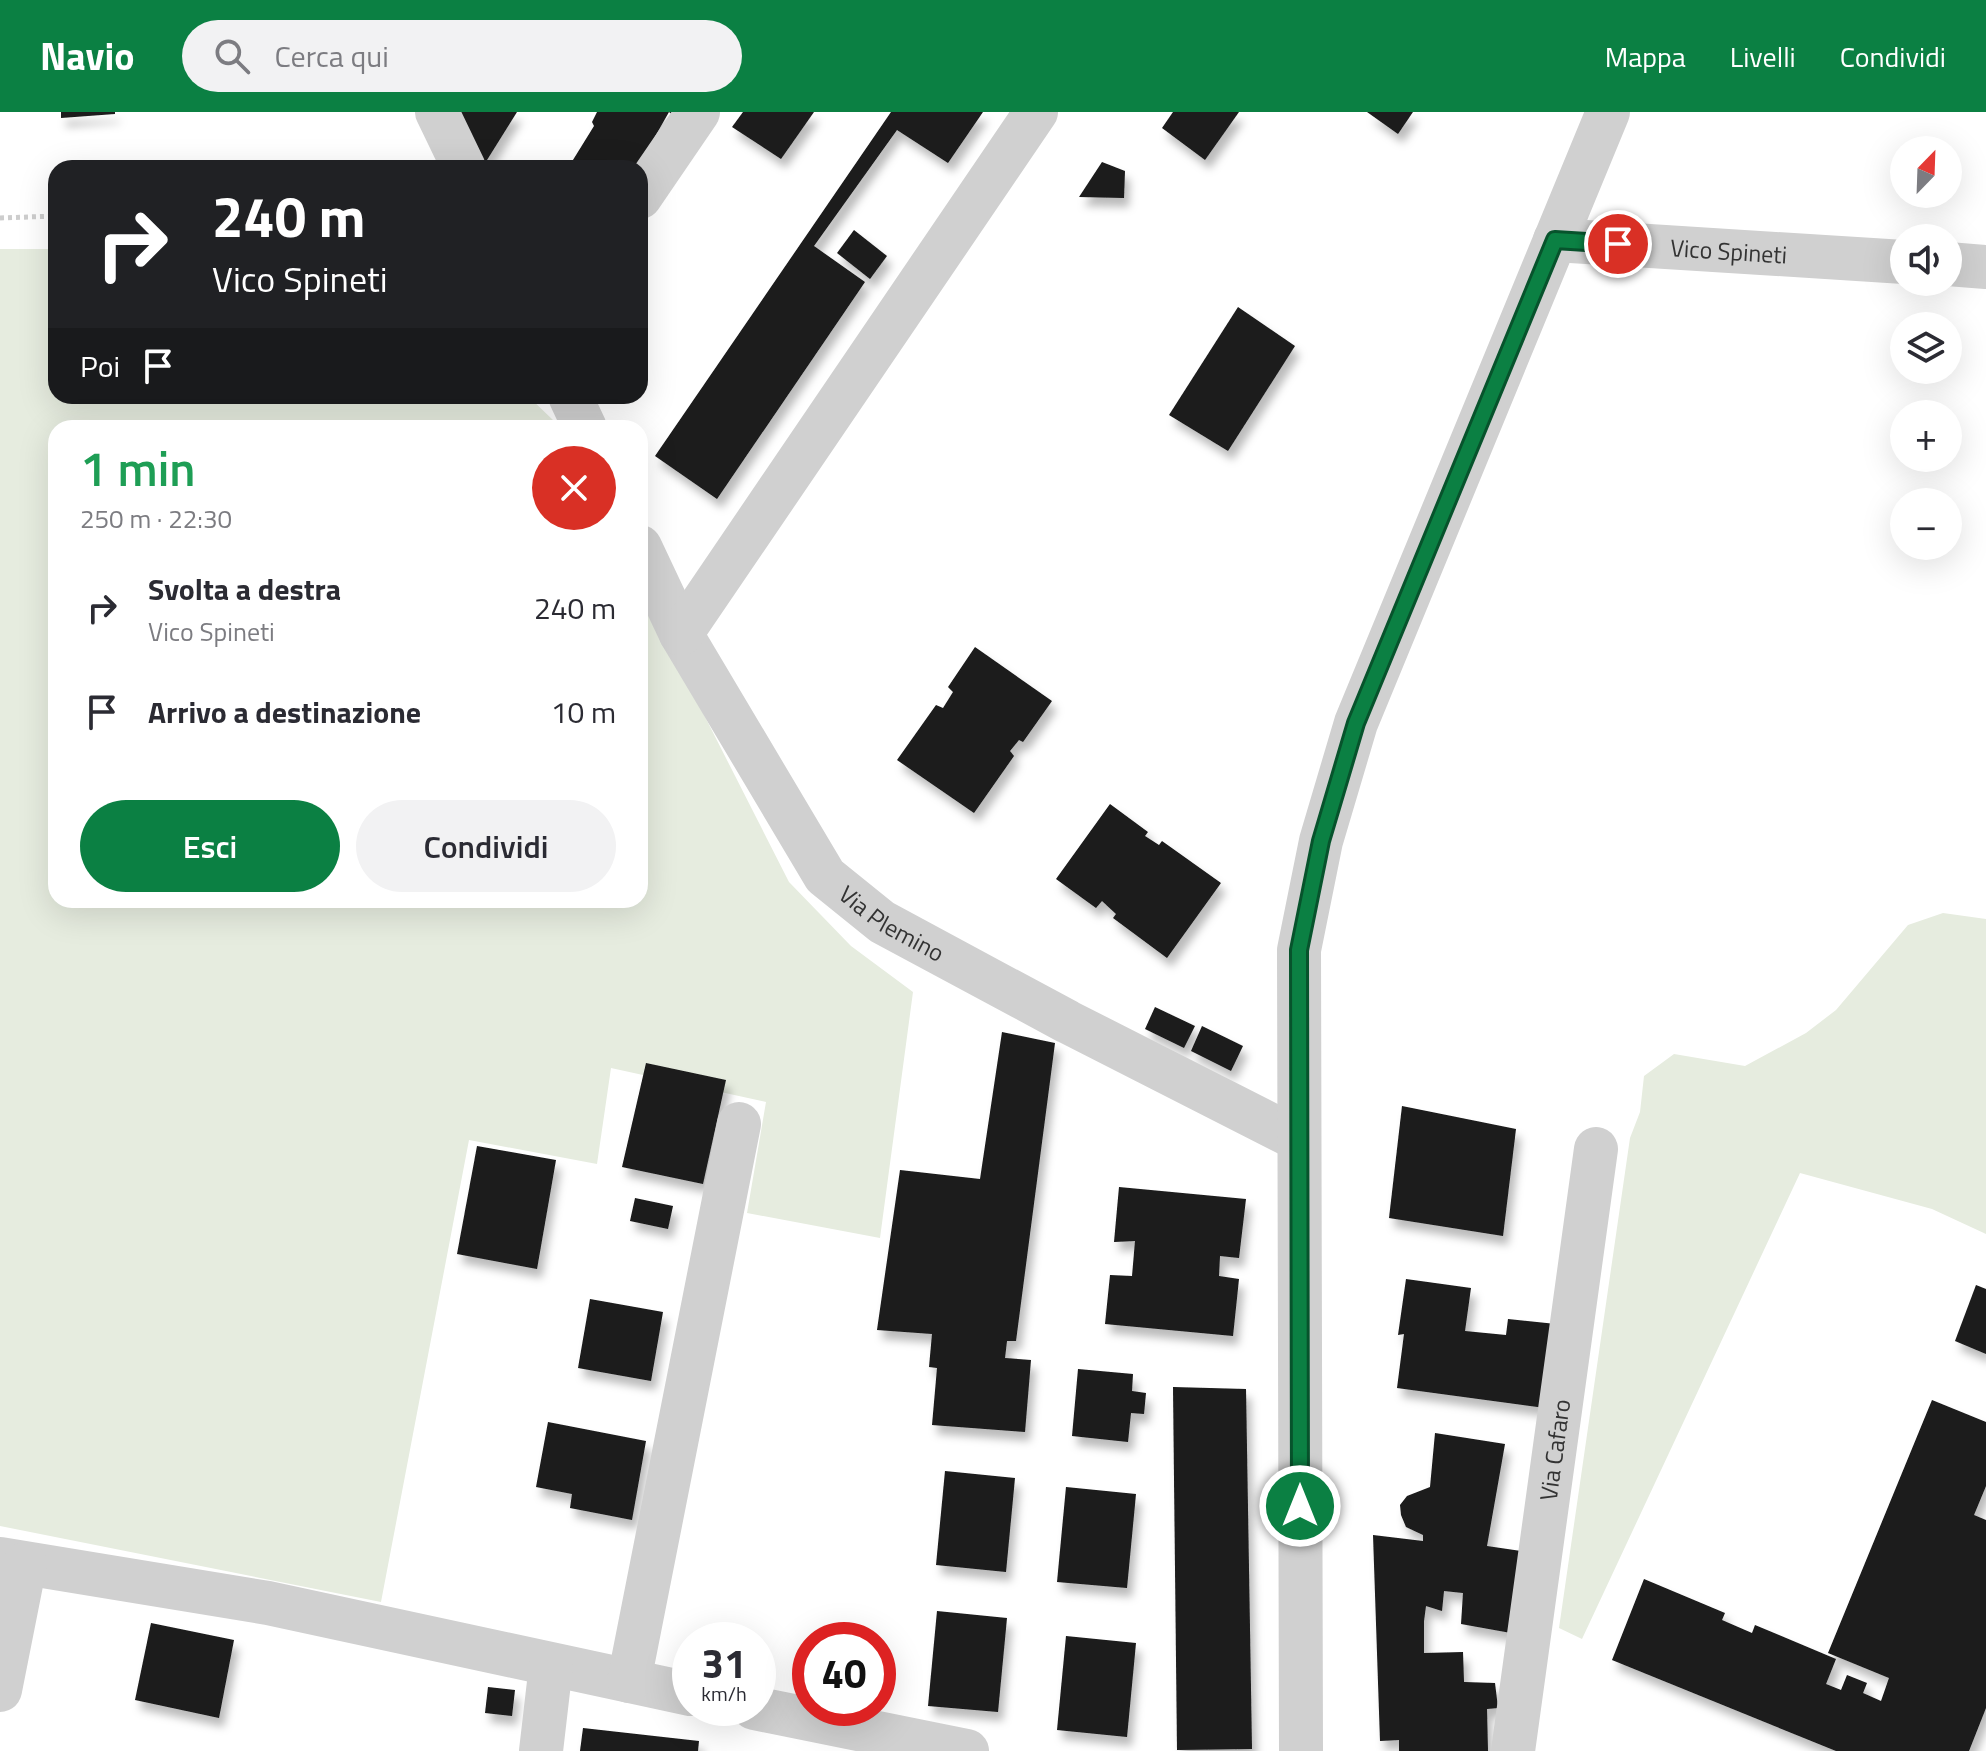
<!DOCTYPE html>
<html lang="it">
<meta charset="utf-8">
<style>
body{margin:0;font-family:"Titillium Web",sans-serif;background:#f2f2f3;color:#2b2b33;height:100vh;display:flex;flex-direction:column;font-size:30px;white-space:nowrap}
*{box-sizing:border-box;margin:0}
p{font-size:26px;color:#7c7c81}
.icon{flex:none;width:44px;height:44px;fill:none;stroke:currentColor;stroke-width:2;stroke-linecap:round;stroke-linejoin:round}
.map{position:relative;flex:1;overflow:hidden}
.drawer{position:absolute;left:48px;top:308px;width:600px;height:488px;display:flex;flex-direction:column;background:#fff;border-radius:24px;box-shadow:0 8px 32px #0002}
.drawer>*{flex:none}
.hud{position:absolute;left:48px;top:48px;width:600px;height:244px;border-radius:24px;box-shadow:0 8px 32px #0002;background:#202124;color:#fff;overflow:hidden}
.needle{width:52px;rotate:23deg}
.controls{position:absolute;left:1890px;top:24px;display:grid;gap:16px}
.controls a{display:grid;place-items:center;width:72px;height:72px;border-radius:50%;background:#fff;box-shadow:0 8px 32px #0002;font-size:40px}
.speed{position:absolute;left:672px;top:1510px;display:flex;gap:16px;font-size:40px;font-weight:700;text-align:center}
.speed>*{display:grid;place-content:center;width:104px;height:104px;border-radius:50%;background:#fff;box-shadow:0 8px 32px #0002;line-height:1}
.speed small{font-size:20px;font-weight:400}
.speed .limit{border:12px solid #d22;background:#fff;color:#111}
.pin{position:absolute;display:grid;place-items:center;width:68px;height:68px;color:#fff;margin:-34px;border:4px solid #fff;border-radius:50%;box-shadow:0 2px 8px #0007}
.me{position:absolute;width:88px;margin:-44px;rotate:0deg;stroke-linejoin:round;filter:drop-shadow(0 0 6px #0008)}
.turn{display:flex;align-items:center;gap:28px;height:168px;padding:0 32px;font-size:36px}
.turn .icon{width:104px;height:104px;stroke-width:2.5}
.turn b{display:block;font-size:56px;line-height:68px}
.then{display:flex;align-items:center;height:76px;padding:0 32px;background:#0003;gap:16px;font-size:30px}
.round{display:grid;place-items:center;flex:none;width:84px;height:84px;border-radius:42px;background:#f2f2f3}
.overview{display:flex;align-items:center;justify-content:space-between;height:136px;padding:0 32px}
h1{font-size:48px;font-weight:600;line-height:60px;color:#1e9e55}
.action{display:flex;gap:16px;margin-top:auto;padding:16px 32px}
.action a{flex:1;height:92px;border-radius:48px;background:#0b8043;color:#fff;font-size:32px;font-weight:600;line-height:92px;text-align:center}
.action a+a{background:#f2f2f3;color:#2b2b33}
ul{padding:0;list-style:none}
li{display:flex;align-items:center;gap:24px;height:104px;padding:0 32px}
li div{flex:1}
li b{display:block;font-size:30px}
li em{font-style:normal}
header{display:flex;align-items:center;gap:48px;box-sizing:border-box;height:112px;padding:0 40px;background:#0b8043;color:#fff}
header strong{font-size:38px}
nav{display:flex;gap:44px;margin-inline-start:auto;font-size:28px}
.search{width:560px;height:72px;background:#f2f2f3;display:flex;align-items:center;gap:20px;box-sizing:border-box;padding:0 28px;border-radius:44px;color:#7c7c81;font-size:30px}
.map>svg:first-child{display:block}
.green{fill:#e6ecdf}
.building{fill:#1a1a1a;filter:url(#shadow)}
.lines{fill:none;stroke-linecap:round;stroke-linejoin:round}
.path{stroke:#cdcdcd;stroke-width:5;stroke-dasharray:4 4;stroke-linecap:butt}
.minor{stroke:#d0d0d0;stroke-width:44}
.route-casing{stroke:#07532c;stroke-width:20}
.route{stroke:#0b8043;stroke-width:14}
.labels{text-anchor:middle;dominant-baseline:central;stroke-width:8;stroke-linejoin:round;paint-order:stroke}
.street-label{font-size:24px;fill:#333;stroke:#fff}
</style>
<header>
<strong>Navio</strong>
<div class="search"><svg class="icon" aria-label="search" viewBox="0 0 24 24"><circle cx="10" cy="10" r="6"/><path d="M15 15l6 6"/></svg>Cerca qui</div>
<nav><a>Mappa</a><a>Livelli</a><a>Condividi</a></nav>
</header>
<div class="map">
<svg width="1986" height="1639" viewBox="0 0 1986 1639">
<defs>
<filter id="shadow"><feDropShadow dx="5" dy="9" stdDeviation="4" flood-color="#0004"/></filter>
</defs>
<rect width="100%" height="100%" fill="#fff"/>
<g class="green">
<polygon points="0,137 56,137 56,284 528,284 554,309 558,316 56,316 56,788 640,788 640,477 789,770 851,834 913,880 880,1126 747,1101 766,990 611,956 597,1052 469,1028 381,1490 0,1414"/>
<polygon points="1943,801 1986,807 1986,1122 1932,1097 1800,1061 1582,1527 1559,1516 1630,1026 1640,1000 1644,964 1674,942 1745,954 1806,921 1836,898 1908,813"/>
</g>
<g class="building">
<polygon points="61,0 115,0 115,2 61,6"/>
<polygon points="445,0 517,0 482,56"/>
<polygon points="597,0 692,0 685,13 669,0 637,56 568,56 594,14 592,10"/>
<polygon points="743,0 814,0 781,47 732,15"/>
<polygon points="891,0 983,0 948,51 897,18 814,134 865,170 717,387 655,344"/>
<polygon points="1173,0 1239,0 1205,48 1162,16"/>
<polygon points="1367,0 1413,0 1398,22"/>
<polygon points="1102,50 1125,59 1124,86 1079,85"/>
<polygon points="854,118 887,144 870,167 837,141"/>
<polygon points="1238,195 1295,234 1228,339 1169,303"/>
<polygon points="975,535 1052,589 1023,630 1019,628 1010,639 1014,644 974,701 897,648 936,593 943,596 953,580 948,575"/>
<polygon points="1110,692 1148,720 1145,724 1159,733 1162,729 1221,771 1167,846 1113,806 1116,802 1102,789 1096,796 1056,767"/>
<polygon points="1155,895 1195,914 1184,936 1145,917"/>
<polygon points="1202,914 1243,934 1231,959 1191,939"/>
<polygon points="1002,920 1055,931 1016,1229 1007,1229 1005,1246 1031,1248 1025,1320 932,1313 937,1256 929,1255 932,1222 877,1218 900,1058 980,1067"/>
<polygon points="646,951 726,968 703,1072 622,1055"/>
<polygon points="1402,994 1516,1017 1503,1124 1389,1106"/>
<polygon points="477,1034 556,1048 537,1157 457,1142"/>
<polygon points="1119,1075 1246,1087 1239,1146 1220,1144 1219,1164 1239,1167 1233,1224 1105,1212 1110,1163 1132,1164 1135,1129 1114,1130"/>
<polygon points="635,1086 673,1094 668,1117 630,1109"/>
<polygon points="1406,1167 1471,1176 1465,1219 1506,1223 1508,1207 1556,1212 1545,1296 1397,1276 1404,1222 1398,1223"/>
<polygon points="1976,1173 1986,1177 1986,1242 1955,1229"/>
<polygon points="590,1187 663,1200 651,1269 578,1256"/>
<polygon points="1078,1257 1133,1262 1132,1279 1146,1281 1144,1302 1131,1301 1128,1330 1072,1324"/>
<polygon points="1173,1275 1246,1277 1252,1637 1177,1638"/>
<polygon points="1932,1288 1986,1310 1986,1374 1974,1403 1986,1408 1986,1596 1969,1639 1836,1639 1612,1548 1644,1467 1725,1501 1722,1508 1752,1521 1755,1513 1836,1547 1826,1572 1841,1578 1847,1563 1867,1571 1863,1581 1881,1589 1889,1566 1828,1541"/>
<polygon points="548,1310 646,1329 632,1408 570,1396 572,1382 536,1375"/>
<polygon points="1435,1321 1505,1332 1487,1434 1521,1439 1511,1521 1461,1512 1463,1481 1444,1479 1442,1499 1426,1494 1424,1509 1424,1541 1463,1540 1464,1570 1495,1571 1498,1596 1487,1597 1488,1639 1399,1639 1399,1628 1380,1629 1373,1423 1423,1429 1423,1423 1406,1415 1401,1403 1400,1393 1407,1384 1430,1375"/>
<polygon points="945,1359 1015,1366 1006,1460 936,1453"/>
<polygon points="1066,1375 1136,1382 1127,1476 1057,1470"/>
<polygon points="937,1499 1007,1506 998,1600 928,1594"/>
<polygon points="151,1511 234,1528 219,1606 135,1588"/>
<polygon points="1066,1524 1136,1531 1127,1625 1057,1618"/>
<polygon points="488,1575 515,1578 512,1604 485,1601"/>
<polygon points="583,1616 699,1629 698,1639 580,1639"/>
</g>
<g class="lines">
<polyline class="path" points="0,106 56,104"/>
<g class="minor">
<polyline points="437,0 464,56"/>
<polyline points="640,85 698,0"/>
<path id="s1" d="M 1555,128 L 1904,150"/>
<polyline points="1948,152 1986,155"/>
<polyline points="570,284 585,316"/>
<path id="s2" d="M 640,435 L 681,522 L 825,764 L 882,810 L 1068,910 L 1298,1027"/>
<polyline points="681,522 1036,0"/>
<polyline points="0,1447 268,1491 690,1582"/>
<polyline points="629,1569 739,1012"/>
<polyline points="0,1578 25,1452"/>
<polyline points="754,1596 967,1639"/>
<polyline points="541,1639 551,1553"/>
<polyline points="1301,1639 1299,838 1321,729 1356,611 1608,0"/>
<path id="s3" d="M 1513,1639 L 1596,1037"/>
</g>
</g>
<g class="lines">
<defs>
<polyline id="route" points="1300,1394 1299,838 1321,729 1356,611 1555,128 1618,132"/>
</defs>
<use href="#route" class="route-casing"/>
<use href="#route" class="route"/>
</g>
<g class="labels">
<g class="street-label">
<text stroke="none"><textPath href="#s1" startOffset="174">Vico Spineti</textPath></text>
<text stroke="none"><textPath href="#s2" startOffset="460">Via Plemino</textPath></text>
<text stroke="none"><textPath href="#s3" startOffset="304">Via Cafaro</textPath></text>
</g>
</g>
</svg>
<div class="controls">
<a><svg class="needle" viewBox="-14 -14 28 28"><path d="M0-13l5 13h-10z" fill="#e53935"/><path d="M0 13l5-13h-10z" fill="#7c7c81"/></svg></a>
<a><svg class="icon" aria-label="sound" viewBox="0 0 24 24"><path d="M4 9h4l5-4v14l-5-4H4zM17 9q2 3 0 6"/></svg></a>
<a><svg class="icon" aria-label="layers" viewBox="0 0 24 24"><path d="M12 4l9 5-9 5-9-5zM3 14l9 5 9-5"/></svg></a>
<a>+</a>
<a>−</a>
</div>
<div class="speed"><div>31<small>km/h</small></div><div class="limit">40</div></div>
<div class="pin" style="left:1618px;top:132px;background:#d93025"><svg class="icon" aria-label="arrive" viewBox="0 0 24 24"><path d="M6 21V4h12l-3 4 3 4H6"/></svg></div>
<svg class="me" style="left:1300px;top:1394px" viewBox="-20 -20 40 40"><circle r="17" fill="#0b8043" stroke="#fff" stroke-width="3"/><path d="M0-11L8 9 0 5-8 9z" fill="#fff"/></svg>
<div class="hud">
<div class="turn"><svg class="icon" aria-label="right" viewBox="0 0 24 24"><path d="M7 20v-9h11M14 6l5 5-5 5"/></svg><div><b>240 m</b>Vico Spineti</div></div>
<div class="then">Poi<svg class="icon" aria-label="arrive" viewBox="0 0 24 24"><path d="M6 21V4h12l-3 4 3 4H6"/></svg></div>
</div>
<section class="drawer">
<div class="overview"><div><h1>1 min</h1><p>250 m · 22:30</p></div><a class="round" style="background:#d93025;color:#fff"><svg class="icon" aria-label="close" viewBox="0 0 24 24"><path d="M6 6l12 12M18 6L6 18"/></svg></a></div>
<ul>
<li><svg class="icon" aria-label="right" viewBox="0 0 24 24"><path d="M7 20v-9h11M14 6l5 5-5 5"/></svg><div><b>Svolta a destra</b><p>Vico Spineti</p></div><em>240 m</em></li>
<li><svg class="icon" aria-label="arrive" viewBox="0 0 24 24"><path d="M6 21V4h12l-3 4 3 4H6"/></svg><div><b>Arrivo a destinazione</b></div><em>10 m</em></li>
</ul>
<div class="action"><a>Esci</a><a>Condividi</a></div>
</section>
</div>
